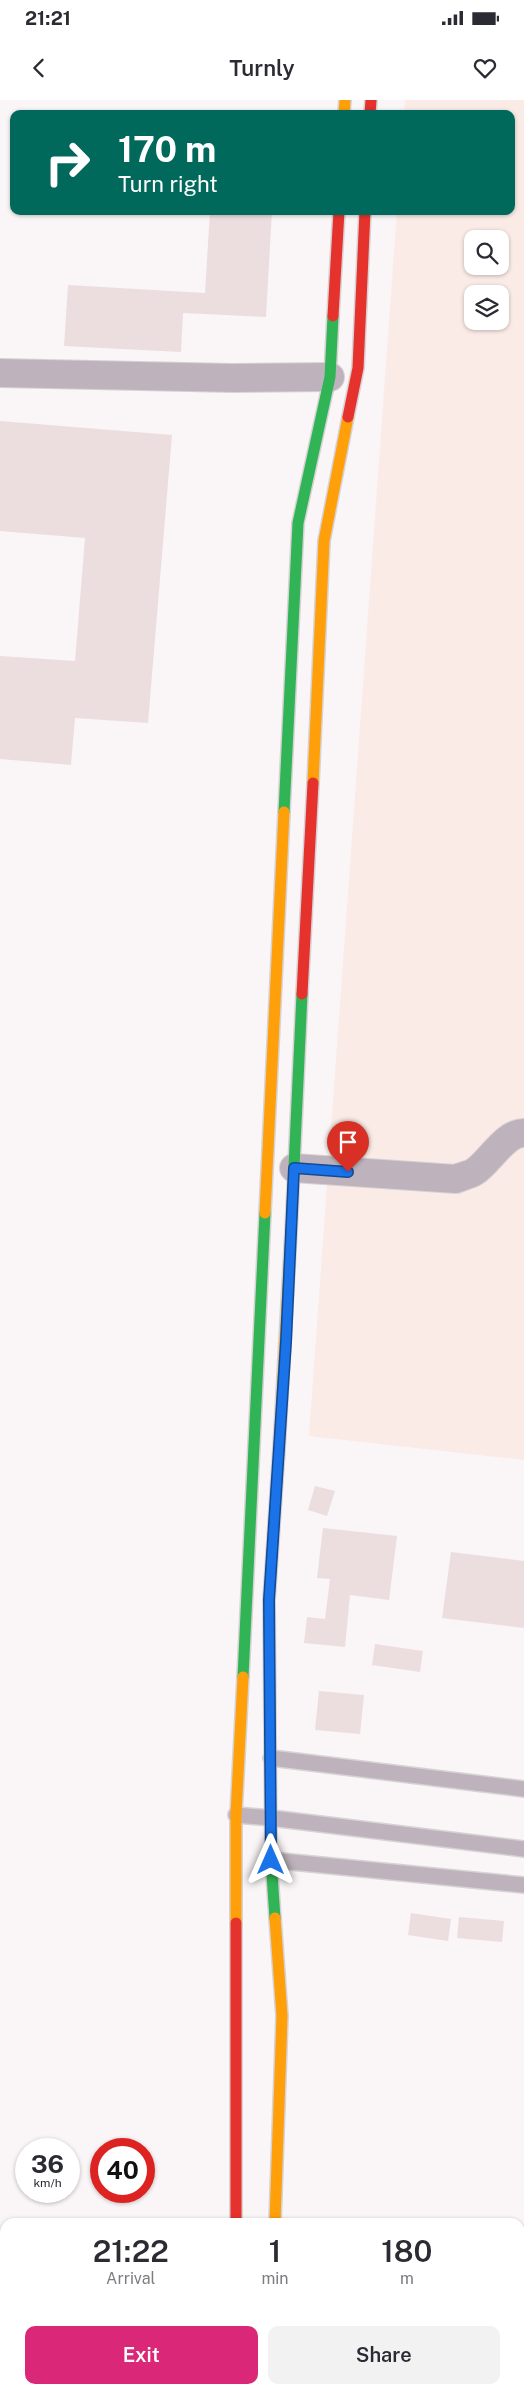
<!DOCTYPE html>
<style>
body{margin:0;font-family:"Public Sans",sans-serif;background:#f2f2f3;color:#2b2b33;height:100vh;display:flex;flex-direction:column;font-size:19px;white-space:nowrap}
*{box-sizing:border-box;margin:0}
p{font-size:16px;color:#7c7c81}
.icon{flex:none;width:28px;height:28px;fill:none;stroke:currentColor;stroke-width:2;stroke-linecap:round;stroke-linejoin:round}
.map{position:relative;flex:1;overflow:hidden}
.side{position:absolute;left:0px;top:2118px;width:525px;height:176px;display:flex;flex-direction:column;background:#fff;border-radius:15px 15px 0 0;box-shadow:0 1px 4px #0004}
.side>*{flex:none}
.guide{position:absolute;left:10px;top:10px;width:505px;height:105px;border-radius:10px;box-shadow:0 1px 4px #0004;background:#00695c;color:#fff;overflow:hidden}
.buttons{position:absolute;left:464px;top:130px;display:grid;gap:10px}
.buttons a{display:grid;place-items:center;width:45px;height:45px;border-radius:10px;background:#fff;box-shadow:0 1px 4px #0004;font-size:25px}
.speed{position:absolute;left:15px;top:2038px;display:flex;gap:10px;font-size:25px;font-weight:700;text-align:center}
.speed>*{display:grid;place-content:center;width:65px;height:65px;border-radius:50%;background:#fff;box-shadow:0 1px 4px #0004;line-height:1}
.speed small{font-size:12px;font-weight:400}
.speed .limit{border:8px solid #d22;background:#fff;color:#111}
.pin{position:absolute;display:grid;place-items:center;width:42px;height:42px;color:#fff;margin:-51px -21px;border-radius:50% 50% 50% 0;rotate:-45deg;box-shadow:0 0 5px #0007}
.pin .icon{rotate:45deg}
.me{position:absolute;width:55px;margin:-28px;rotate:0deg;stroke-linejoin:round;filter:drop-shadow(0 0 4px #0008)}
.turn{display:flex;align-items:center;gap:18px;height:105px;padding:0 25px;font-size:22px}
.turn .icon{width:65px;height:65px;stroke-width:2.5}
.turn b{display:block;font-size:35px;line-height:42px}
.eta{display:flex;justify-content:space-evenly;align-items:center;height:85px;text-align:center}
.eta b{font-size:30px;font-weight:600;line-height:35px}
.primary-button{display:flex;gap:10px;margin-top:auto;padding:10px 25px}
.primary-button a{flex:1;height:58px;border-radius:10px;background:#db2777;color:#fff;font-size:20px;font-weight:600;line-height:58px;text-align:center}
.primary-button a+a{background:#f2f2f3;color:#2b2b33}
.status{display:flex;justify-content:space-between;align-items:center;height:35px;padding:0 25px;background:#fff;direction:ltr}
.status svg{height:14px;fill:currentColor}
header{display:flex;justify-content:space-between;align-items:center;height:65px;padding:0 25px;background:#fff;font-size:22px;font-weight:600}
.map>svg:first-child{display:block}
.green{fill:#faebe6;fill-rule:evenodd}
.building{fill:#ecdede}
.lines{fill:none;stroke-linecap:round;stroke-linejoin:round}
.lane-casing{stroke:#d7d2d4;stroke-width:18}
.street-casing{stroke:#d7d2d4;stroke-width:30}
.fast-casing{stroke:#d7d2d4;stroke-width:14}
.slow-casing{stroke:#d7d2d4;stroke-width:14}
.jam-casing{stroke:#d7d2d4;stroke-width:14}
.lane{stroke:#beb3bc;stroke-width:15}
.street{stroke:#beb3bc;stroke-width:28}
.fast{stroke:#30b455;stroke-width:11}
.slow{stroke:#ff9f0a;stroke-width:11}
.jam{stroke:#e5322d;stroke-width:11}
.route-casing{stroke:#114b97;stroke-width:12}
.route{stroke:#1a73e8;stroke-width:9}
</style>
<div class="status"><b>21:21</b><svg viewBox="0 0 49 12"><path d="M0 12V9h3v3zM5 12V6h3v6zM10 12V3h3v9zM15 12V0h3v12zM26 1h20v11H26zM47 4h2v5h-2z"/></svg></div>
<header><svg class="icon" aria-label="back" viewBox="0 0 24 24"><path d="M15 5l-7 7 7 7"/></svg>Turnly<svg class="icon" aria-label="heart" viewBox="0 0 24 24"><path d="M12 20l-8-8c-3-5 5-10 8-4 3-6 11-1 8 4z"/></svg></header>
<div class="map">
<svg width="524" height="2293" viewBox="0 0 524 2293">
<rect width="100%" height="100%" fill="#faf5f7"/>
<path class="green" d="M 405,0 L 524,0 L 524,1360 L 309,1336 L 397,111 L 511,111 L 511,14 L 404,14 ZM 472,139 L 500,139 L 500,166 L 472,166 ZM 472,194 L 500,194 L 500,221 L 472,221 Z"/>
<g class="building">
<polygon points="210,111 272,111 266,217 183,213 181,252 64,246 68,185 205,193"/>
<polygon points="0,321 172,335 148,623 75,618 71,665 0,659 0,556 75,561 85,438 0,431"/>
<polygon points="315,1386 335,1391 327,1416 308,1410"/>
<polygon points="323,1428 397,1436 389,1500 350,1495 345,1547 304,1543 307,1517 325,1519 330,1479 317,1478"/>
<polygon points="451,1452 524,1461 524,1528 442,1518"/>
<polygon points="375,1544 423,1551 420,1572 372,1565"/>
<polygon points="319,1591 364,1595 360,1634 315,1630"/>
<polygon points="411,1813 451,1819 448,1841 408,1835"/>
<polygon points="459,1817 504,1821 502,1842 457,1838"/>
</g>
<g class="lines">
<defs>
<g id="lane">
<polyline points="271,1658 524,1689"/>
<polyline points="236,1715 271,1718 524,1749"/>
<polyline points="271,1760 524,1785"/>
</g>
<g id="street">
<polyline points="0,273 233,278 330,277"/>
<path d="M 294,1068 L 456,1079 C 462,1076 469,1075 474,1072 C 489,1063 505,1032 524,1033"/>
</g>
<g id="fast">
<polyline points="284,712 298,423 330,277 333,216"/>
<polyline points="291,1132 302,894"/>
<polyline points="243,1577 265,1113"/>
<polyline points="275,1818 271,1760 269,1500 279,1349"/>
</g>
<g id="slow">
<polyline points="344,14 345,0"/>
<polyline points="313,683 324,441 348,317"/>
<polyline points="265,1113 284,712"/>
<polyline points="279,1349 291,1132"/>
<polyline points="236,1823 236,1715 243,1577"/>
<polyline points="275,2122 282,1916 275,1818"/>
</g>
<g id="jam">
<polyline points="370,14 371,0"/>
<polyline points="333,216 339,111"/>
<polyline points="348,317 358,268 365,111"/>
<polyline points="302,894 313,683"/>
<polyline points="236,1823 236,2122"/>
<polyline points="231,2289 231,2293"/>
<polyline points="267,2293 268,2289"/>
</g>
</defs>
<use href="#lane" class="lane-casing"/>
<use href="#street" class="street-casing"/>
<use href="#fast" class="fast-casing"/>
<use href="#slow" class="slow-casing"/>
<use href="#jam" class="jam-casing"/>
<use href="#lane" class="lane"/>
<use href="#street" class="street"/>
<use href="#fast" class="fast"/>
<use href="#slow" class="slow"/>
<use href="#jam" class="jam"/>
</g>
<g class="lines">
<defs>
<polyline id="route" points="271,1760 269,1500 286,1242 294,1068 348,1072"/>
</defs>
<use href="#route" class="route-casing"/>
<use href="#route" class="route"/>
</g>
</svg>
<div class="buttons">
<a><svg class="icon" aria-label="search" viewBox="0 0 24 24"><circle cx="10" cy="10" r="6"/><path d="M15 15l6 6"/></svg></a>
<a><svg class="icon" aria-label="layers" viewBox="0 0 24 24"><path d="M12 4l9 5-9 5-9-5zM3 14l9 5 9-5"/></svg></a>
</div>
<div class="speed"><div>36<small>km/h</small></div><div class="limit">40</div></div>
<div class="pin" style="left:348px;top:1072px;background:#d93025"><svg class="icon" aria-label="arrive" viewBox="0 0 24 24"><path d="M6 21V4h12l-3 4 3 4H6"/></svg></div>
<svg class="me" style="left:271px;top:1760px" viewBox="-20 -20 40 40"><path d="M0-17L14 15 0 8-14 15z" fill="#1a73e8" stroke="#fff" stroke-width="4"/></svg>
<div class="guide">
<div class="turn"><svg class="icon" aria-label="right" viewBox="0 0 24 24"><path d="M7 20v-9h11M14 6l5 5-5 5"/></svg><div><b>170 m</b>Turn right</div></div>
</div>
<section class="side">
<div class="eta">
<div><b>21:22</b><p>Arrival</p></div>
<div><b>1</b><p>min</p></div>
<div><b>180</b><p>m</p></div>
</div>
<div class="primary-button"><a>Exit</a><a>Share</a></div>
</section>
</div>
